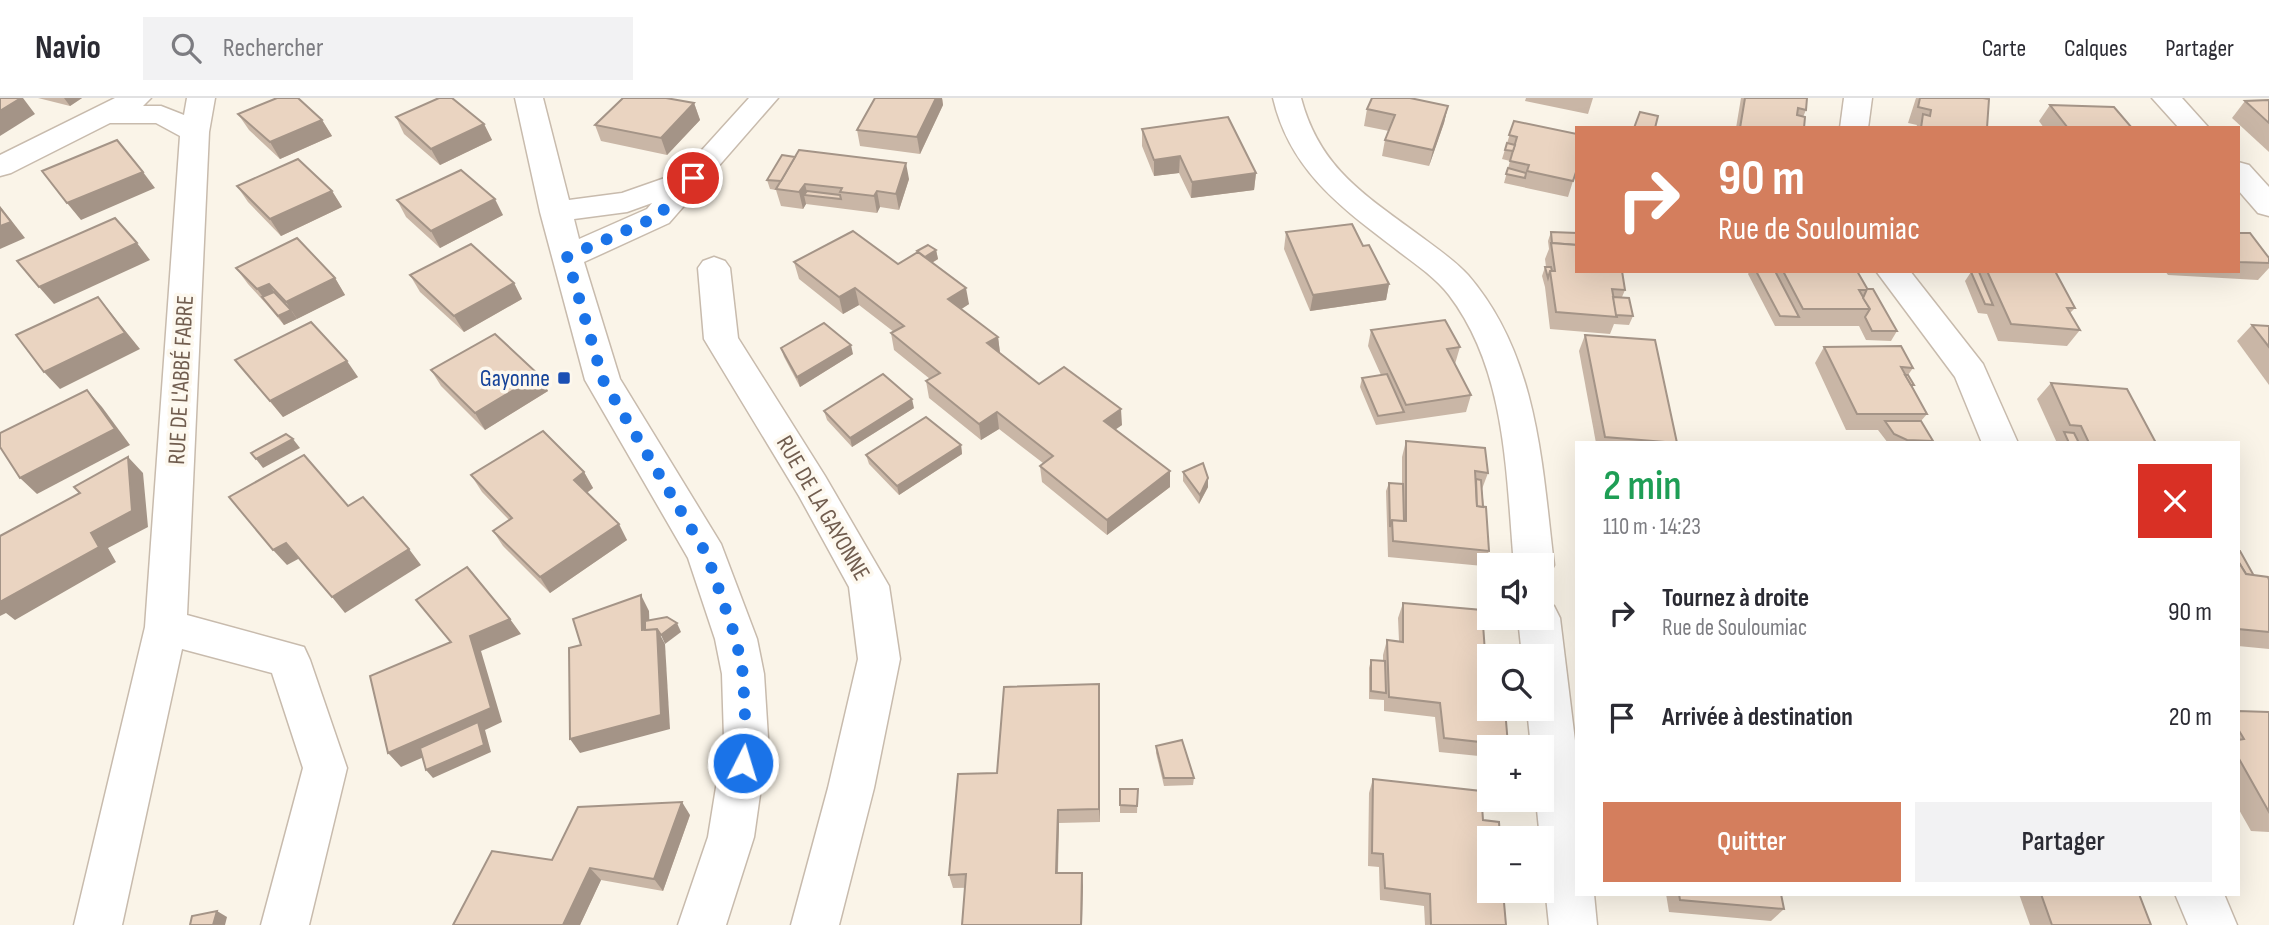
<!DOCTYPE html>
<html lang="fr">
<meta charset="utf-8">
<style>
body{margin:0;font-family:"Sofia Sans Condensed",sans-serif;background:#f2f2f3;color:#2b2b33;height:100vh;display:flex;flex-direction:column;font-size:26px;white-space:nowrap}
*{box-sizing:border-box;margin:0}
p{font-size:23px;color:#7c7c81}
.icon{flex:none;width:38px;height:38px;fill:none;stroke:currentColor;stroke-width:2;stroke-linecap:round;stroke-linejoin:round}
.map{position:relative;flex:1;overflow:hidden}
.drawer{position:absolute;left:1575px;top:343px;width:665px;height:455px;display:flex;flex-direction:column;background:#fff;border-radius:0px;box-shadow:0 7px 28px #0002}
.drawer>*{flex:none}
.top-card{position:absolute;left:1575px;top:28px;width:665px;height:147px;border-radius:0px;box-shadow:0 7px 28px #0002;background:#d47e5d;color:#fff;overflow:hidden}
.fabs{position:absolute;left:1477px;top:455px;display:grid;gap:14px}
.fabs a{display:grid;place-items:center;width:77px;height:77px;border-radius:0px;background:#fff;box-shadow:0 7px 28px #0002;font-size:35px}
.pin{position:absolute;display:grid;place-items:center;width:60px;height:60px;color:#fff;margin:-30px;border:4px solid #fff;border-radius:50%;box-shadow:0 2px 7px #0007}
.me{position:absolute;width:77px;margin:-38px;rotate:5deg;stroke-linejoin:round;filter:drop-shadow(0 0 5px #0008)}
.turn{display:flex;align-items:center;gap:24px;height:147px;padding:0 28px;font-size:32px}
.turn .icon{width:91px;height:91px;stroke-width:2.5}
.turn b{display:block;font-size:49px;line-height:60px}
.round{display:grid;place-items:center;flex:none;width:74px;height:74px;border-radius:0px;background:#f2f2f3}
.overview{display:flex;align-items:center;justify-content:space-between;height:119px;padding:0 28px}
h1{font-size:42px;font-weight:600;line-height:52px;color:#1e9e55}
.button{display:flex;gap:14px;margin-top:auto;padding:14px 28px}
.button a{flex:1;height:80px;border-radius:0px;background:#d47e5d;color:#fff;font-size:28px;font-weight:600;line-height:80px;text-align:center}
.button a+a{background:#f2f2f3;color:#2b2b33}
ul{padding:0;list-style:none}
li{display:flex;align-items:center;gap:21px;height:105px;padding:0 28px}
li div{flex:1}
li b{display:block;font-size:26px}
li em{font-style:normal}
header{display:flex;align-items:center;gap:42px;box-sizing:border-box;height:98px;padding:0 35px;background:#fff;border-bottom:2px solid #e1e1e2}
header strong{font-size:33px}
nav{display:flex;gap:38px;margin-inline-start:auto;font-size:24px}
.search{width:490px;height:63px;background:#f2f2f3;display:flex;align-items:center;gap:18px;box-sizing:border-box;padding:0 24px;border-radius:0px;color:#7c7c81;font-size:26px}
.map>svg:first-child{display:block}
.lines{fill:none;stroke-linecap:round;stroke-linejoin:round}
.street-casing{stroke:#c8bbad;stroke-width:3}
.street{fill:#fff;fill-rule:evenodd}
.wall{fill:#c9b6a6}
.shaded-wall{fill:#a49487}
.building{fill:#ead4c1;stroke:#a49487;stroke-width:2}
.route{stroke:#1a73e8;stroke-width:12;stroke-dasharray:0 21.6}
.transit-dot{fill:#1a4fb4;stroke:#fdf8ee;stroke-width:2.5}
.labels{text-anchor:middle;dominant-baseline:central;stroke-width:7;stroke-linejoin:round;paint-order:stroke}
.transit-label{font-size:24px;fill:#164399;stroke:#fdf8ee;text-anchor:end}
.street-label{font-size:24px;fill:#715d4f;stroke:#fdf8ee}
</style>
<header>
<strong>Navio</strong>
<div class="search"><svg class="icon" aria-label="search" viewBox="0 0 24 24"><circle cx="10" cy="10" r="6"/><path d="M15 15l6 6"/></svg>Rechercher</div>
<nav><a>Carte</a><a>Calques</a><a>Partager</a></nav>
</header>
<div class="map">
<svg width="2269" height="827" viewBox="0 0 2269 827">
<rect width="100%" height="100%" fill="#faf4e8"/>
<g class="lines">
<defs>
<g id="street">
<polygon points="115,0 151,0 143,8 161,8 184,17 187,0 215,0 209,34 187,517 304,549 310,562 347,670 309,827 261,827 303,670 272,575 182,551 122,827 74,827 145,529 180,38 156,25 110,25 11,75 0,78 0,57"/>
<path d="M 515,0 L 543,0 L 569,102 L 622,95 L 682,74 L 749,0 L 778,0 L 669,125 L 584,164 L 620,281 L 721,446 L 757,541 L 764,576 L 768,640 L 754,739 L 726,827 L 678,827 L 708,739 L 724,640 L 722,576 L 715,541 L 688,460 L 585,282 L 540,114 ZM 652,105 L 647,111 L 579,141 L 574,121 L 627,114 Z"/>
<path d="M 1273,0 L 1301,0 C 1320,72 1367,98 1423,140 C 1438,151 1455,163 1468,177 C 1538,258 1542,366 1554,467 L 1548,478 L 1542,480 L 1542,467 L 1514,467 C 1506,377 1507,273 1449,197 C 1435,179 1415,166 1397,152 C 1341,109 1290,73 1273,0 Z"/>
<polygon points="1844,0 1872,0 1868,30 1840,30"/>
<polygon points="2152,0 2182,0 2209,30 2179,30"/>
<polygon points="2238,64 2249,67 2269,89 2269,118 2258,115 2238,92"/>
<polygon points="714,159 725,163 730,170 738,240 825,378 889,488 900,561 874,690 839,827 791,827 828,690 858,561 849,489 799,398 704,241 698,170 703,163"/>
<polygon points="1876,173 1910,173 1983,266 2018,345 1982,345 1955,279"/>
<polygon points="1542,504 1554,508 1560,520 1577,659 1577,796 1594,796 1597,827 1549,827 1536,702 1542,702 1542,649 1531,649 1527,611 1542,611 1542,558 1522,558 1518,520 1542,520"/>
<polygon points="2175,796 2224,796 2237,827 2188,827"/>
</g>
</defs>
<use href="#street" class="street-casing"/>
<use href="#street" class="street"/>
</g>
<g class="wall">
<polygon points="38,0 82,0 70,8"/>
<polygon points="875,0 942,0 943,7 920,56 860,48 857,32"/>
<polygon points="1526,0 1593,0 1588,16 1525,3"/>
<polygon points="1741,0 1807,0 1806,12 1803,19 1804,30 1736,30"/>
<polygon points="1916,0 1983,0 1987,30 1916,30 1917,27 1908,25"/>
<polygon points="2269,2 2269,54 2232,20 2245,3"/>
<polygon points="694,5 700,22 667,57 601,43 595,27"/>
<polygon points="2050,7 2132,30 2044,30 2039,23"/>
<polygon points="1448,8 1444,25 1429,68 1382,58 1385,42 1389,33 1364,28 1367,11"/>
<polygon points="238,16 322,22 332,38 280,61 249,32"/>
<polygon points="396,19 484,26 492,42 440,67 404,36"/>
<polygon points="1514,23 1573,83 1568,99 1504,85 1510,63 1502,61"/>
<polygon points="1142,31 1256,75 1254,92 1191,100 1179,75 1154,78 1142,48"/>
<polygon points="909,81 899,112 880,109 877,115 806,106 803,111 781,108 776,92 770,91 767,82"/>
<polygon points="237,88 332,93 342,109 281,138 248,104"/>
<polygon points="397,102 503,117 440,150 406,119"/>
<polygon points="1286,134 1363,148 1389,186 1386,202 1310,213 1284,151"/>
<polygon points="1551,134 1625,192 1622,199 1633,218 1629,227 1614,226 1610,236 1550,231 1545,189 1542,178 1545,169 1546,169 1545,161 1549,151 1548,143"/>
<polygon points="2238,135 2269,160 2269,170 2258,182 2168,177 2165,173 2238,173"/>
<polygon points="936,152 938,161 932,165 969,206 961,211 998,239 1000,255 1039,286 1122,327 1115,331 1170,373 1170,389 1107,437 1042,384 1040,368 1043,365 999,331 981,342 929,300 926,283 930,281 894,252 891,235 894,234 859,207 843,216 799,181 794,164 898,166 917,155 917,153"/>
<polygon points="236,170 335,180 345,197 284,227 268,208 248,186"/>
<polygon points="1750,173 1857,173 1867,191 1897,233 1891,243 1866,242 1859,228 1775,228 1748,176"/>
<polygon points="1980,173 2055,173 2075,210 2070,215 2080,232 2067,248 1998,243 1987,216 1978,215 1965,183 1971,174 1979,174"/>
<polygon points="410,177 514,185 522,201 464,234 420,194"/>
<polygon points="2252,227 2269,228 2269,287 2237,243"/>
<polygon points="1371,232 1460,249 1455,266 1471,297 1466,314 1376,327 1360,289 1362,280 1381,277 1368,248"/>
<polygon points="1585,237 1677,345 1596,345 1579,253"/>
<polygon points="1824,249 1913,270 1908,277 1914,287 1912,289 1927,316 1921,323 1933,343 1932,345 1888,345 1878,332 1846,332 1815,265"/>
<polygon points="781,250 853,256 800,289 784,259"/>
<polygon points="235,262 358,279 283,319"/>
<polygon points="431,272 539,277 548,293 485,332 441,288"/>
<polygon points="2051,285 2156,345 2057,345 2037,301"/>
<polygon points="914,310 852,349 827,322 824,313"/>
<polygon points="1406,343 1488,375 1482,391 1489,453 1483,468 1388,459 1386,393 1389,385 1402,386 1402,359"/>
<polygon points="961,347 962,356 899,397 869,366 866,357"/>
<polygon points="584,374 593,390 587,395 627,442 550,495 503,448 493,433 509,422 482,394 471,377"/>
<polygon points="1183,374 1208,380 1208,389 1199,406 1183,383"/>
<polygon points="2238,453 2254,478 2269,482 2269,551 2238,548"/>
<polygon points="1403,505 1489,605 1508,647 1507,649 1489,649 1489,659 1439,654 1435,619 1384,613 1384,602 1369,601 1369,570 1371,562 1383,563 1383,557 1387,542 1399,543 1398,520"/>
<polygon points="1100,601 1100,724 1059,725 1058,775 1083,788 953,790 949,777 997,675"/>
<polygon points="2238,613 2269,614 2269,734 2251,733 2238,710"/>
<polygon points="1156,648 1194,680 1193,687 1164,688 1156,655"/>
<polygon points="1373,681 1483,722 1506,827 1425,827 1424,808 1380,802 1379,769 1368,768 1369,695"/>
<polygon points="1120,691 1138,691 1137,715 1120,715"/>
<polygon points="690,717 663,793 601,782 580,827 453,827 552,762"/>
<polygon points="1666,796 1781,796 1784,811 1771,823 1669,814"/>
<polygon points="2019,796 2139,796 2151,827 2030,827"/>
</g>
<g class="shaded-wall">
<polygon points="21,0 23,0 35,16 0,38 0,13"/>
<polygon points="64,0 82,0 70,8"/>
<polygon points="936,0 942,0 943,7 920,56 917,39"/>
<polygon points="694,5 700,22 667,57 661,40"/>
<polygon points="1448,8 1444,25 1429,68 1433,52"/>
<polygon points="322,22 332,38 280,61 270,44"/>
<polygon points="484,26 492,42 440,67 431,51"/>
<polygon points="1180,58 1179,75 1154,78 1154,62"/>
<polygon points="906,65 909,81 899,112 896,96"/>
<polygon points="143,74 155,90 81,122 67,105"/>
<polygon points="1256,75 1254,92 1191,100 1192,84"/>
<polygon points="805,86 808,98 804,97 806,106 803,111 799,94"/>
<polygon points="332,93 342,109 281,138 270,121"/>
<polygon points="877,93 880,109 877,115 874,98"/>
<polygon points="495,101 503,117 440,150 431,133"/>
<polygon points="0,108 25,140 0,151"/>
<polygon points="137,145 150,162 54,206 39,189"/>
<polygon points="936,152 938,161 926,168 925,159"/>
<polygon points="335,180 345,197 297,221 286,204"/>
<polygon points="514,185 522,201 464,234 454,218"/>
<polygon points="269,186 280,203 269,207 257,191"/>
<polygon points="1389,186 1386,202 1310,213 1313,197"/>
<polygon points="855,190 859,207 843,216 839,199"/>
<polygon points="966,190 969,206 951,218 948,201"/>
<polygon points="98,199 140,251 60,291 44,274"/>
<polygon points="291,212 297,221 284,227 278,218"/>
<polygon points="998,239 1000,255 987,245"/>
<polygon points="851,247 853,256 800,289 797,279"/>
<polygon points="347,263 358,279 283,319 270,303"/>
<polygon points="539,277 548,293 485,332 475,315"/>
<polygon points="87,292 102,309 130,347 37,396 20,380"/>
<polygon points="912,301 914,310 852,349 850,340"/>
<polygon points="1121,311 1122,327 1105,339 1104,323"/>
<polygon points="997,314 999,331 981,342 979,326"/>
<polygon points="293,341 300,350 263,370 256,361"/>
<polygon points="961,347 962,356 899,397 897,388"/>
<polygon points="128,359 143,375 148,429 108,450 116,464 15,522 6,515 0,518 0,496 91,435"/>
<polygon points="1170,373 1170,389 1107,437 1107,422"/>
<polygon points="584,374 593,390 582,398 574,382"/>
<polygon points="1208,380 1208,389 1199,406 1200,397"/>
<polygon points="619,426 627,442 550,495 540,479"/>
<polygon points="286,445 300,460 287,467 273,452"/>
<polygon points="409,451 421,467 345,515 332,499"/>
<polygon points="641,497 649,513 650,538 642,532"/>
<polygon points="510,521 521,536 481,553 502,624 485,632 491,654 433,680 426,672 481,634 401,669 388,655 470,538"/>
<polygon points="677,525 681,534 665,546 661,537"/>
<polygon points="657,531 665,546 670,631 580,655 570,641"/>
<polygon points="1099,586 1100,601 1100,724 1099,711"/>
<polygon points="682,704 690,717 663,793 654,781"/>
<polygon points="1058,712 1059,725 1057,788 1056,775"/>
<polygon points="590,770 601,782 580,827 563,827"/>
<polygon points="1082,775 1083,788 1082,827 1081,827"/>
<polygon points="217,813 227,819 225,827 213,827"/>
</g>
<g class="building">
<polygon points="0,0 21,0 0,13"/>
<polygon points="277,0 298,0 322,22 270,44 238,16"/>
<polygon points="439,0 452,0 484,26 431,51 396,19"/>
<polygon points="623,0 666,0 694,5 661,40 595,27"/>
<polygon points="875,0 936,0 917,39 857,32"/>
<polygon points="1372,0 1410,0 1448,8 1433,52 1385,42 1395,17 1367,11"/>
<polygon points="1745,0 1807,0 1806,12 1798,10 1797,17 1805,19 1804,30 1740,30"/>
<polygon points="1920,0 1983,0 1989,1 1987,30 1921,30 1923,16 1930,18 1931,12 1918,9"/>
<polygon points="2269,2 2269,25 2245,3"/>
<polygon points="2050,7 2114,9 2132,30 2068,30"/>
<polygon points="1640,14 1658,18 1655,30 1634,30"/>
<polygon points="1228,19 1256,75 1192,84 1180,58 1154,62 1142,31"/>
<polygon points="1514,23 1577,36 1577,71 1573,83 1527,73 1529,67 1510,63 1517,39 1509,37"/>
<polygon points="117,42 143,74 67,105 42,73"/>
<polygon points="1507,45 1515,47 1513,53 1505,52"/>
<polygon points="799,52 906,65 896,96 877,93 874,98 840,94 842,90 805,86 799,94 776,91"/>
<polygon points="782,57 795,59 781,83 767,82"/>
<polygon points="298,61 332,93 270,121 237,88"/>
<polygon points="1508,70 1526,75 1525,80 1506,76"/>
<polygon points="461,72 495,101 431,133 397,102"/>
<polygon points="807,93 840,97 841,101 804,97"/>
<polygon points="0,110 11,124 0,128"/>
<polygon points="115,120 137,145 39,189 17,163"/>
<polygon points="1352,126 1363,148 1369,147 1389,186 1313,197 1286,134"/>
<polygon points="853,133 898,166 918,154 966,190 948,201 998,239 987,245 1039,286 1064,269 1121,311 1104,323 1170,373 1107,422 1040,368 1053,358 997,314 979,326 926,283 940,275 891,235 904,228 855,190 839,199 794,164"/>
<polygon points="1551,134 1577,135 1577,147 1552,145"/>
<polygon points="2238,135 2250,135 2269,160 2269,165 2238,164"/>
<polygon points="297,140 335,180 286,204 269,186 257,191 236,170"/>
<polygon points="1551,145 1577,147 1577,173 1622,173 1625,192 1612,191 1617,219 1556,214 1550,173 1555,173"/>
<polygon points="471,146 514,185 454,218 410,177"/>
<polygon points="928,147 936,152 925,159 917,153"/>
<polygon points="1545,169 1551,169 1552,173 1550,173 1548,180"/>
<polygon points="1756,173 1775,173 1799,219 1780,218"/>
<polygon points="1783,173 1857,173 1868,192 1859,192 1870,211 1803,211"/>
<polygon points="1987,173 2055,173 2075,210 2067,210 2080,232 2011,226"/>
<polygon points="1971,174 1979,174 1993,207 1985,206"/>
<polygon points="1867,191 1873,191 1897,233 1872,233 1865,219 1870,211 1863,200"/>
<polygon points="274,194 291,212 278,218 262,199"/>
<polygon points="98,199 125,235 44,274 16,237"/>
<polygon points="1613,199 1629,200 1633,218 1616,217"/>
<polygon points="1445,222 1460,249 1447,251 1471,297 1406,307 1371,232"/>
<polygon points="311,224 347,263 270,303 235,262"/>
<polygon points="824,225 851,247 797,279 781,250"/>
<polygon points="2252,227 2269,228 2269,249"/>
<polygon points="495,236 539,277 475,315 431,272"/>
<polygon points="1585,237 1655,242 1677,345 1605,339"/>
<polygon points="1901,248 1913,270 1901,269 1927,316 1857,316 1824,249"/>
<polygon points="883,276 912,301 850,340 824,313"/>
<polygon points="1387,276 1404,314 1378,318 1362,280"/>
<polygon points="1905,277 1908,277 1914,287 1911,287"/>
<polygon points="2051,285 2127,291 2156,345 2089,345 2081,328 2070,327"/>
<polygon points="87,292 115,331 20,380 0,349 0,335"/>
<polygon points="926,319 961,347 897,388 866,357"/>
<polygon points="1885,323 1921,323 1933,343 1907,342 1894,336"/>
<polygon points="543,333 584,374 574,382 619,426 540,479 493,433 512,420 471,377"/>
<polygon points="2064,334 2074,335 2079,345 2069,345"/>
<polygon points="286,336 293,341 256,361 251,355"/>
<polygon points="1406,343 1485,350 1488,375 1475,373 1477,408 1486,409 1489,453 1393,443 1392,422 1406,423"/>
<polygon points="304,357 348,408 363,399 409,451 332,499 286,445 273,452 229,399"/>
<polygon points="128,359 132,413 91,435 99,449 0,504 0,438 80,395 74,389"/>
<polygon points="1203,365 1208,380 1200,397 1183,374"/>
<polygon points="1476,381 1481,382 1483,409 1477,408"/>
<polygon points="1389,385 1403,386 1404,423 1392,422 1390,429"/>
<polygon points="2238,453 2240,453 2254,478 2246,476 2238,463"/>
<polygon points="2238,463 2246,476 2268,479 2269,482 2269,534 2238,531"/>
<polygon points="467,469 510,521 470,538 491,610 388,655 370,578 451,544 416,502"/>
<polygon points="641,497 642,532 657,531 661,617 570,641 569,550 581,547 573,521"/>
<polygon points="1403,505 1482,512 1489,611 1505,611 1508,647 1444,640 1440,605 1389,599 1387,542 1403,544"/>
<polygon points="667,519 677,525 661,537 657,531 645,532 645,523"/>
<polygon points="1371,562 1385,563 1386,595 1371,593"/>
<polygon points="1099,586 1099,711 1058,712 1056,775 1082,775 1081,827 962,827 966,776 949,777 958,676 997,675 1004,589"/>
<polygon points="2238,613 2269,614 2269,714 2238,659 2238,642 2244,641 2238,631"/>
<polygon points="478,624 484,647 426,672 420,650"/>
<polygon points="1182,642 1194,680 1164,680 1156,648"/>
<polygon points="1373,681 1481,693 1483,722 1499,724 1500,740 1489,740 1489,793 1503,793 1506,827 1431,827 1430,796 1385,790 1383,756 1372,755"/>
<polygon points="1120,691 1138,691 1137,708 1120,707"/>
<polygon points="682,704 654,781 590,770 563,827 453,827 492,753 552,762 578,709"/>
<polygon points="1679,796 1781,796 1784,811 1680,802"/>
<polygon points="2041,796 2139,796 2151,827 2052,827"/>
<polygon points="217,813 213,827 190,827 192,818"/>
</g>
<g class="lines">
<polyline class="route" points="693,80 658,118 567,159 603,282 707,457 736,541 743,576 746,640 743,665"/>
</g>
<rect class="transit-dot" x="557" y="273" width="14" height="14" rx="3.5"/>
<g class="labels">
<g class="transit-label">
<text x="550" y="280">Gayonne</text>
</g>
<g class="street-label">
<text transform="translate(181 282) rotate(-87)">RUE DE L'ABBÉ FABRE</text>
<text transform="translate(823 410) rotate(60)">RUE DE LA GAYONNE</text>
</g>
</g>
</svg>
<div class="fabs">
<a><svg class="icon" aria-label="sound" viewBox="0 0 24 24"><path d="M4 9h4l5-4v14l-5-4H4zM17 9q2 3 0 6"/></svg></a>
<a><svg class="icon" aria-label="search" viewBox="0 0 24 24"><circle cx="10" cy="10" r="6"/><path d="M15 15l6 6"/></svg></a>
<a>+</a>
<a>−</a>
</div>
<div class="pin" style="left:693px;top:80px;background:#d93025"><svg class="icon" aria-label="arrive" viewBox="0 0 24 24"><path d="M6 21V4h12l-3 4 3 4H6"/></svg></div>
<svg class="me" style="left:743px;top:665px" viewBox="-20 -20 40 40"><circle r="17" fill="#1a73e8" stroke="#fff" stroke-width="3"/><path d="M0-11L8 9 0 5-8 9z" fill="#fff"/></svg>
<div class="top-card">
<div class="turn"><svg class="icon" aria-label="right" viewBox="0 0 24 24"><path d="M7 20v-9h11M14 6l5 5-5 5"/></svg><div><b>90 m</b>Rue de Souloumiac</div></div>
</div>
<section class="drawer">
<div class="overview"><div><h1>2 min</h1><p>110 m · 14:23</p></div><a class="round" style="background:#d93025;color:#fff"><svg class="icon" aria-label="close" viewBox="0 0 24 24"><path d="M6 6l12 12M18 6L6 18"/></svg></a></div>
<ul>
<li><svg class="icon" aria-label="right" viewBox="0 0 24 24"><path d="M7 20v-9h11M14 6l5 5-5 5"/></svg><div><b>Tournez à droite</b><p>Rue de Souloumiac</p></div><em>90 m</em></li>
<li><svg class="icon" aria-label="arrive" viewBox="0 0 24 24"><path d="M6 21V4h12l-3 4 3 4H6"/></svg><div><b>Arrivée à destination</b></div><em>20 m</em></li>
</ul>
<div class="button"><a>Quitter</a><a>Partager</a></div>
</section>
</div>
